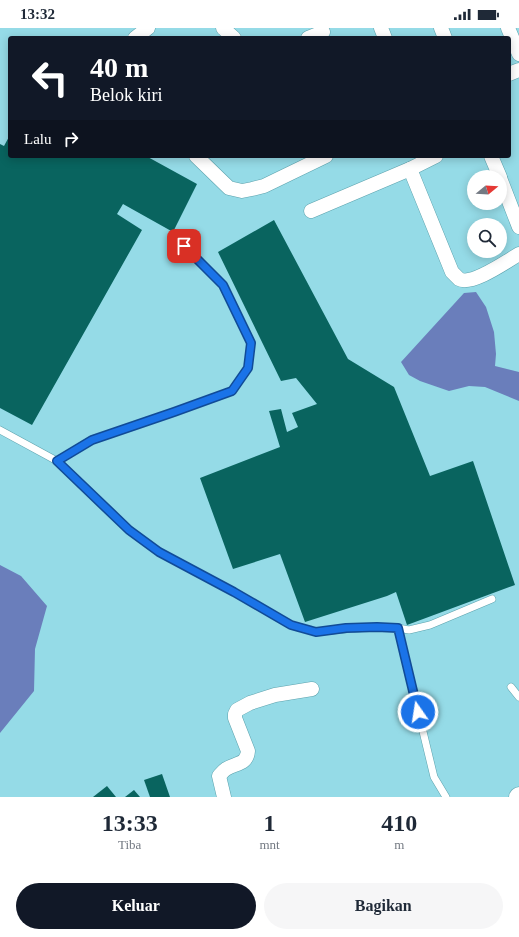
<!DOCTYPE html>
<html lang="id">
<style>
body{margin:0;font-family:Georgia,serif;background:#f6f6f7;color:#1f2937;height:100vh;display:flex;flex-direction:column;font-size:15px;white-space:nowrap}
*{box-sizing:border-box;margin:0}
p{font-size:13px;color:#747a83}
.icon{flex:none;width:22px;height:22px;fill:none;stroke:currentColor;stroke-width:2;stroke-linecap:round;stroke-linejoin:round}
.map{position:relative;height:769px;overflow:hidden}
.side{display:flex;flex-direction:column;background:#fff;flex:1}
.side>*{flex:none}
.banner{position:absolute;left:8px;top:8px;width:503px;height:122px;border-radius:4px;box-shadow:0 2px 10px #0003;background:#111827;color:#fff;overflow:hidden}
.needle{width:26px;rotate:72deg}
.controls{position:absolute;left:467px;top:142px;display:grid;gap:8px}
.controls a{display:grid;place-items:center;width:40px;height:40px;border-radius:50%;background:#fff;box-shadow:0 2px 10px #0003;font-size:20px}
.pin{position:absolute;display:grid;place-items:center;width:34px;height:34px;color:#fff;margin:-17px;border-radius:8px;box-shadow:0 2px 6px #0006}
.me{position:absolute;width:44px;margin:-22px;rotate:347deg;stroke-linejoin:round;filter:drop-shadow(0 0 3px #0008)}
.turn{display:flex;align-items:center;gap:14px;height:84px;padding:0 16px;font-size:18px}
.turn .icon{width:52px;height:52px;stroke-width:2.5}
.turn b{display:block;font-size:28px;line-height:34px}
.then{display:flex;align-items:center;height:38px;padding:0 16px;background:#0003;gap:8px;font-size:15px}
.eta{display:flex;justify-content:space-evenly;align-items:center;height:68px;text-align:center}
.eta b{font-size:24px;font-weight:700;line-height:28px}
.button{display:flex;gap:8px;margin-top:auto;padding:8px 16px}
.button a{flex:1;height:46px;border-radius:24px;background:#111827;color:#fff;font-size:16px;font-weight:700;line-height:46px;text-align:center}
.button a+a{background:#f6f6f7;color:#1f2937}
.status{display:flex;justify-content:space-between;align-items:center;height:28px;padding:0 20px;background:#fff;direction:ltr}
.status svg{height:11px;fill:currentColor}
.map>svg:first-child{display:block}
.water{fill:#6a7ebb}
.building{fill:#09645f}
.lines{fill:none;stroke-linecap:round;stroke-linejoin:round}
.service-casing{stroke:#5ca2ad;stroke-width:8}
.minor-casing{stroke:#5ca2ad;stroke-width:15}
.tertiary-casing{stroke:#5ca2ad;stroke-width:19}
.service{stroke:#fff;stroke-width:7}
.minor{stroke:#fff;stroke-width:14}
.tertiary{stroke:#fff;stroke-width:18}
.route-casing{stroke:#114b97;stroke-width:10}
.route{stroke:#1a73e8;stroke-width:7}
</style>
<div class="status"><b>13:32</b><svg viewBox="0 0 49 12"><path d="M0 12V9h3v3zM5 12V6h3v6zM10 12V3h3v9zM15 12V0h3v12zM26 1h20v11H26zM47 4h2v5h-2z"/></svg></div>
<div class="map">
<svg width="519" height="769" viewBox="0 0 519 769">
<rect width="100%" height="100%" fill="#95dbe7"/>
<g class="water">
<polygon points="476,264 486,279 494,304 496,326 495,338 519,344 519,373 485,359 469,358 449,363 420,353 409,347 401,334 464,265"/>
<polygon points="0,537 21,548 47,578 35,621 34,663 0,705"/>
</g>
<g class="building">
<polygon points="10,107 10,128 146,128 197,156 173,204 123,176 117,186 142,202 32,397 0,380 0,116 4,118"/>
<polygon points="274,192 348,331 394,359 430,448 473,433 515,557 407,597 396,564 387,568 305,594 280,526 233,541 200,450 280,419 269,383 281,381 287,404 298,399 292,385 317,376 296,350 281,353 218,224"/>
<polygon points="162,746 170,769 150,769 144,752"/>
<polygon points="107,758 116,769 93,769"/>
<polygon points="134,762 140,769 125,769"/>
</g>
<g class="lines">
<defs>
<g id="service">
<polyline points="0,402 57,433 129,502 159,524 234,564 291,597 316,604 347,601 377,599 398,600 409,602 430,597 492,571"/>
<polyline points="57,433 91,412 174,384 232,363 248,340 251,315 223,257 184,218"/>
<polyline points="398,600 434,749 446,769"/>
<polyline points="511,659 519,669"/>
</g>
<g id="minor">
<polyline points="223,0 234,10"/>
<polyline points="381,0 385,10"/>
<polyline points="441,0 445,10"/>
<polyline points="508,0 519,26"/>
<polyline points="135,10 148,0"/>
<polyline points="308,10 323,4"/>
<polyline points="509,46 519,42"/>
<polyline points="196,128 229,160 242,163 252,161 264,158 326,128"/>
<polyline points="491,128 500,149"/>
<path d="M 410,141 L 452,244 C 454,246 457,249 459,251 C 472,258 507,233 519,226"/>
<polyline points="500,150 519,199"/>
<polyline points="311,183 410,141 436,128"/>
<path d="M 224,769 L 219,748 C 221,746 223,743 226,741 C 235,735 247,737 248,723 L 235,690 L 235,686 L 237,682 L 250,675 L 275,667 L 312,661"/>
</g>
<polyline id="tertiary" points="518,769 519,768"/>
</defs>
<use href="#service" class="service-casing"/>
<use href="#minor" class="minor-casing"/>
<use href="#tertiary" class="tertiary-casing"/>
<use href="#service" class="service"/>
<use href="#minor" class="minor"/>
<use href="#tertiary" class="tertiary"/>
</g>
<g class="lines">
<defs>
<polyline id="route" points="184,218 223,257 251,315 248,340 232,363 174,384 92,412 57,433 129,502 159,524 234,564 291,597 316,604 346,600 377,599 398,600 418,684"/>
</defs>
<use href="#route" class="route-casing"/>
<use href="#route" class="route"/>
</g>
</svg>
<div class="controls">
<a><svg class="needle" viewBox="-14 -14 28 28"><path d="M0-13l5 13h-10z" fill="#e53935"/><path d="M0 13l5-13h-10z" fill="#747a83"/></svg></a>
<a><svg class="icon" aria-label="search" viewBox="0 0 24 24"><circle cx="10" cy="10" r="6"/><path d="M15 15l6 6"/></svg></a>
</div>
<div class="pin" style="left:184px;top:218px;background:#d93025"><svg class="icon" aria-label="arrive" viewBox="0 0 24 24"><path d="M6 21V4h12l-3 4 3 4H6"/></svg></div>
<svg class="me" style="left:418px;top:684px" viewBox="-20 -20 40 40"><circle r="17" fill="#1a73e8" stroke="#fff" stroke-width="3"/><path d="M0-11L8 9 0 5-8 9z" fill="#fff"/></svg>
<div class="banner">
<div class="turn"><svg class="icon" aria-label="left" viewBox="0 0 24 24"><path d="M17 20v-9H6M10 6l-5 5 5 5"/></svg><div><b>40 m</b>Belok kiri</div></div>
<div class="then">Lalu<svg class="icon" aria-label="right" viewBox="0 0 24 24"><path d="M7 20v-9h11M14 6l5 5-5 5"/></svg></div>
</div>
</div>
<section class="side">
<div class="eta">
<div><b>13:33</b><p>Tiba</p></div>
<div><b>1</b><p>mnt</p></div>
<div><b>410</b><p>m</p></div>
</div>
<div class="button"><a>Keluar</a><a>Bagikan</a></div>
</section>
